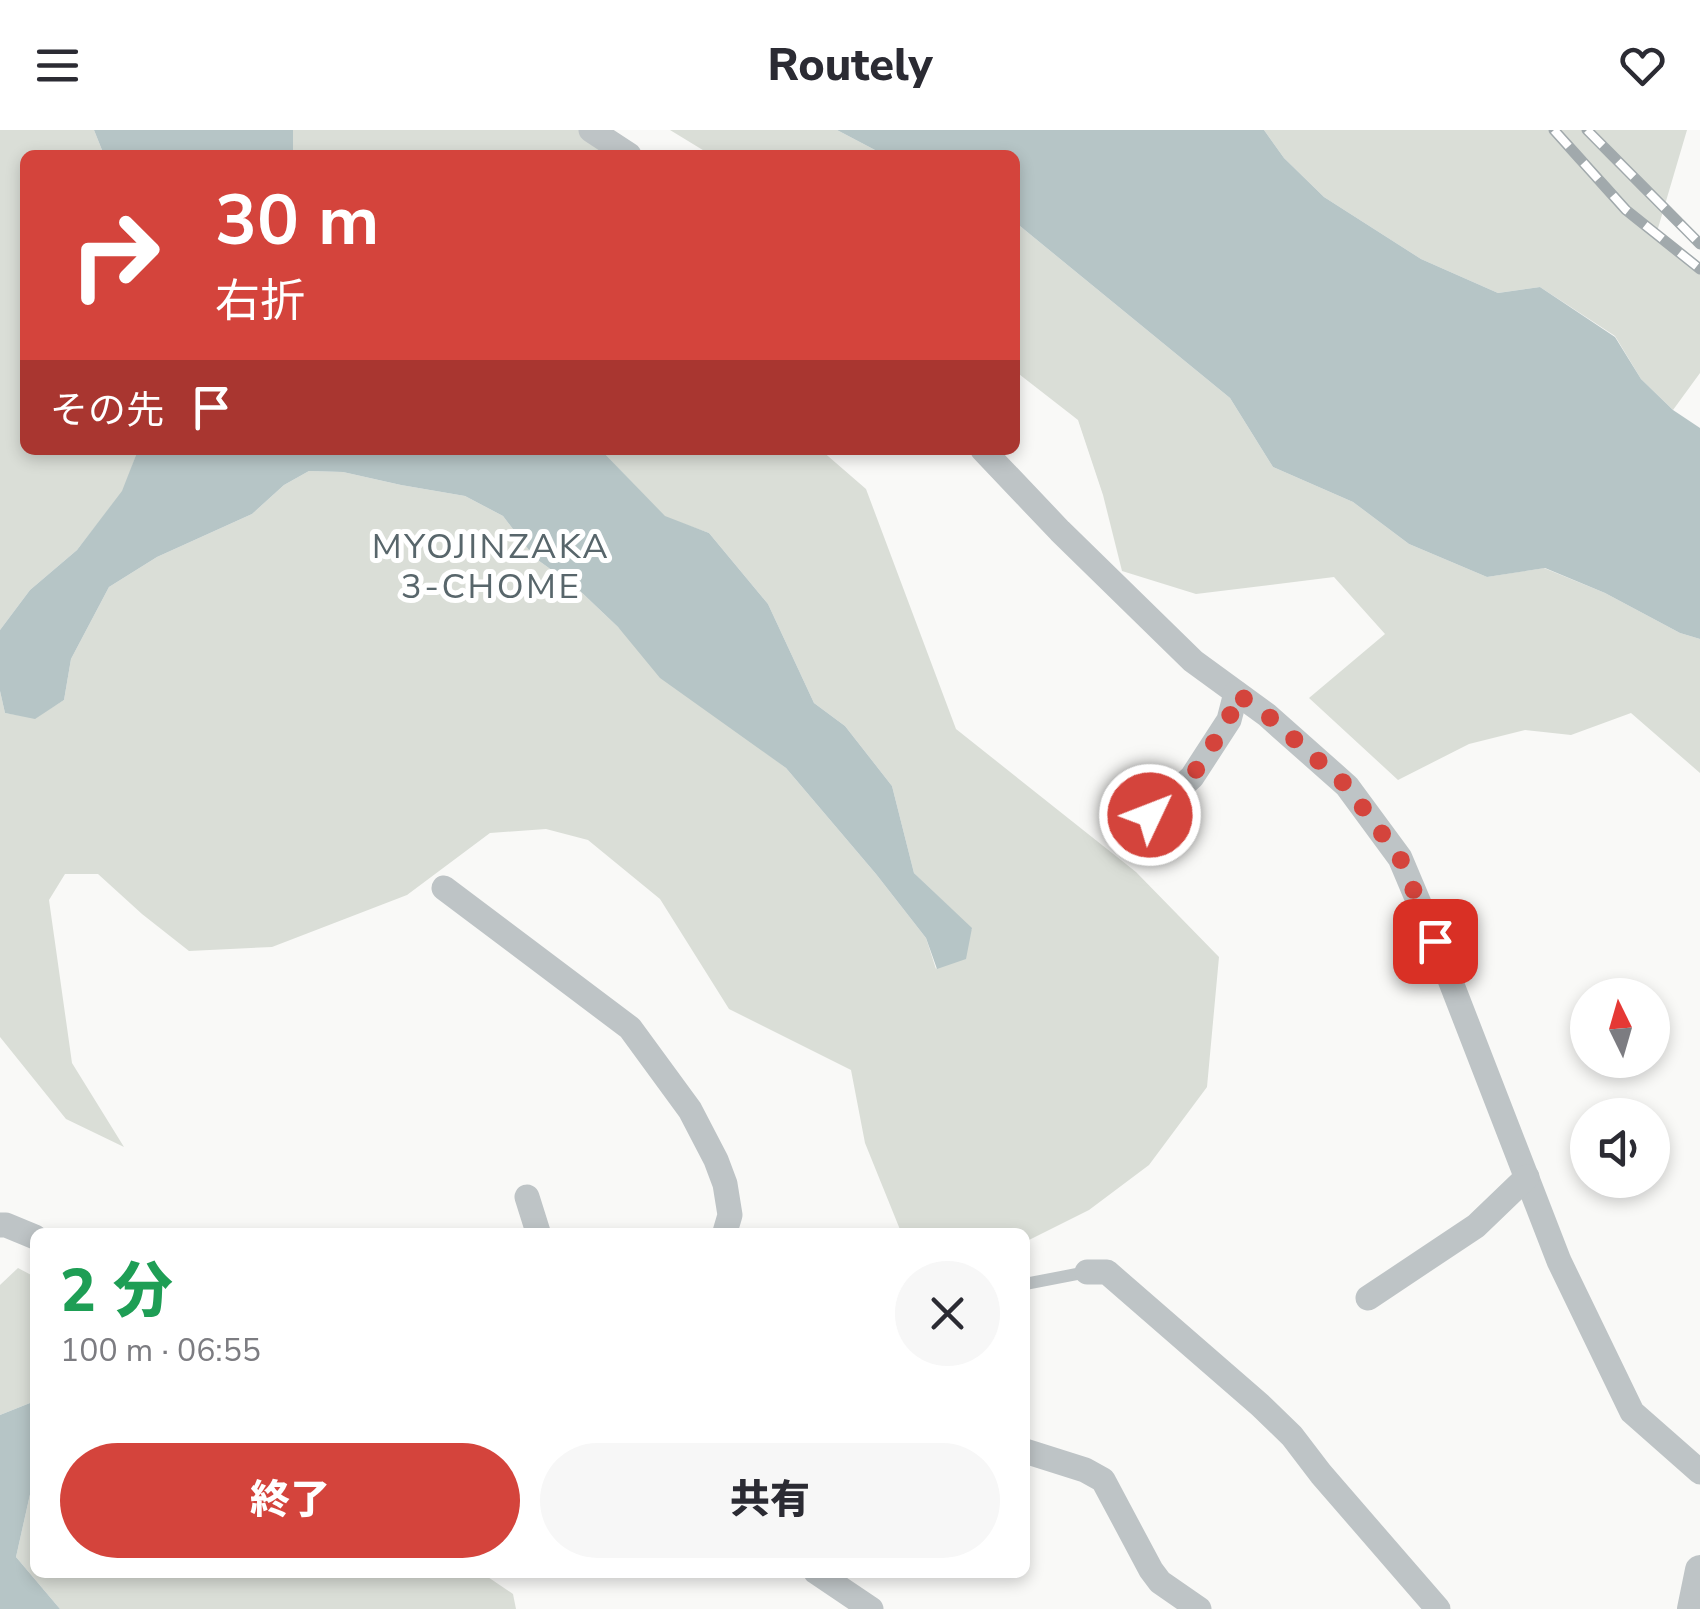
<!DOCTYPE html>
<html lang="ja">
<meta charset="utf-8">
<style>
body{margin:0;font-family:"Nunito Sans","Noto Sans JP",sans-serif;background:#f7f7f7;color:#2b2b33;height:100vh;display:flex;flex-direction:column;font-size:38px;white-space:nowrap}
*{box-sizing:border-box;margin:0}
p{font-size:32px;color:#7c7c81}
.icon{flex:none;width:55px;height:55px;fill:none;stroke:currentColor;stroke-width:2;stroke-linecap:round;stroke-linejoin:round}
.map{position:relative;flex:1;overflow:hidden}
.sheet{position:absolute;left:30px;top:1098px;width:1000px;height:350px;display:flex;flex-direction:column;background:#fff;border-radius:15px;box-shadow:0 5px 15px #0003}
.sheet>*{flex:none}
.banner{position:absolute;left:20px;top:20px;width:1000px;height:305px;border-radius:15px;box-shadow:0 5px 15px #0003;background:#d4443c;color:#fff;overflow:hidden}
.needle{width:65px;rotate:355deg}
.tools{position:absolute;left:1570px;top:848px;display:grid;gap:20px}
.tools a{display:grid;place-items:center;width:100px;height:100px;border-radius:50%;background:#fff;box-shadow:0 5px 15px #0003;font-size:50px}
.pin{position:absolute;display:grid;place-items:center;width:85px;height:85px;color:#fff;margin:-42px;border-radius:20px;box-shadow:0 5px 15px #0006}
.me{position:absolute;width:110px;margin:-55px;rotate:47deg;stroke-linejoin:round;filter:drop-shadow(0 0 8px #0008)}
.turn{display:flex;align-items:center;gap:35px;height:210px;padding:0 30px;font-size:45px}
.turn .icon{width:130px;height:130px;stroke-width:2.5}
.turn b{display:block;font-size:70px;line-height:85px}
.then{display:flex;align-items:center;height:95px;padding:0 30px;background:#0003;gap:20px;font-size:38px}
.round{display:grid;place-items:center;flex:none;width:105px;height:105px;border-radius:52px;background:#f7f7f7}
.head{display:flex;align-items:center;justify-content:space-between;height:170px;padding:0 30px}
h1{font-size:60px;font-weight:800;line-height:75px;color:#1e9e55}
.button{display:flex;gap:20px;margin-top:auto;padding:20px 30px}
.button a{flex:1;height:115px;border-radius:60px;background:#d4443c;color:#fff;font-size:40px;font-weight:800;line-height:115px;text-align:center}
.button a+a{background:#f7f7f7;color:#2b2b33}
header{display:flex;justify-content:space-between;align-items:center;height:130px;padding:0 30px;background:#fff;font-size:45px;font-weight:800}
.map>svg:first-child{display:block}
.green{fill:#daded7}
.water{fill:#b6c5c6}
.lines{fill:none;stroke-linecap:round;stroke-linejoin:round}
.service{stroke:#bec4c6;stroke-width:12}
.minor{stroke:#bec4c6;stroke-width:25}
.tertiary{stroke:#bec4c6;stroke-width:30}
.rail-casing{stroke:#a1a9ac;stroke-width:11}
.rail{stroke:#fff;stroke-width:8;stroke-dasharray:22;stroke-linecap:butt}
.route{stroke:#d4443c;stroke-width:18;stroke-dasharray:0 32.4}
.labels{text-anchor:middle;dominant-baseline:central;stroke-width:10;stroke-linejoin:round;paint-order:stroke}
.neighbourhood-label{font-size:35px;letter-spacing:2.5px;fill:#58666b;stroke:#fff}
</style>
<header><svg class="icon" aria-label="menu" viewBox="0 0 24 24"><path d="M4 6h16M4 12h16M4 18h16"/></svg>Routely<svg class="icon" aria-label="heart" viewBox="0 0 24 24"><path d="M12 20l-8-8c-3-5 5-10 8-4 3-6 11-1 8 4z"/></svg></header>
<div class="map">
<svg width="1700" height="1479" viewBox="0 0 1700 1479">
<rect width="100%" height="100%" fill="#f9f9f7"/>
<g class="green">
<polygon points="0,0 94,0 104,25 25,25 25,320 138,320 123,361 77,420 30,460 0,500"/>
<polygon points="293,0 608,0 604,25 293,25"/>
<polygon points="670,0 837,0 875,20 911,25 711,25"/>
<polygon points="1264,0 1687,0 1656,105 1700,141 1700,243 1673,280 1641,249 1615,206 1540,157 1498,163 1421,129 1324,67 1284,28"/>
<polygon points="1015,92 1230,268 1273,337 1353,372 1409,414 1487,447 1544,438 1605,463 1680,503 1700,509 1700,643 1631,583 1571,605 1525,600 1469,614 1398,650 1309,568 1385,504 1334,447 1196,464 1122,441 1103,365 1078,290 1015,241"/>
<polygon points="601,320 821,320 866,359 956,599 1136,742 1219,827 1207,957 1149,1035 1089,1080 1025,1112 1025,1102 901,1102 865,1013 851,940 729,879 660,769 588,710 546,699 490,703 407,765 272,817 189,821 142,784 98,744 65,744 49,770 72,933 124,1017 66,989 0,907 0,561 5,583 35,588 64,570 71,529 109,457 157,427 252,384 284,355 309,341 343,342 401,355 465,366 503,386 535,428 578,459 618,497 725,592 786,638 876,744 926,808 936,839 972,799 914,743 892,656 845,596 814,573 768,474 709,403 665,387"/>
<polygon points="18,1138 35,1147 35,1271 0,1285 0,1155"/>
<polygon points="35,1342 35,1442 482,1443 513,1464 516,1479 60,1479 16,1427"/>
</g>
<g class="water">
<polygon points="94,0 293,0 293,25 104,25"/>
<polygon points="837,0 1264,0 1284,28 1324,67 1421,129 1498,163 1540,157 1615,207 1641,249 1673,280 1700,298 1700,509 1680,503 1605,463 1545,438 1487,447 1409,414 1353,372 1273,337 1230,268 1015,92 1015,25 911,25 875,20"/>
<polygon points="138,320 601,320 665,386 709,403 768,474 814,573 845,596 892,656 914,743 972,798 966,829 937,839 926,808 876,744 786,638 660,548 618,497 578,459 535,428 503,386 465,366 401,355 343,342 309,341 284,355 252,384 157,427 109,457 71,529 64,570 35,589 5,583 0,561 0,500 30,460 77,420 122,361"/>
<polygon points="35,1271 35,1342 16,1427 60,1479 0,1479 0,1285"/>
</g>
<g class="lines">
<polyline class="service" points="1025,1154 1087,1142"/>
<g class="minor">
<polyline points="591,0 629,25"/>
<polyline points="983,320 1060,401 1193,531 1267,585 1347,656 1400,728 1435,811 1559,1131 1632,1282 1700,1342"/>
<polyline points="1150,685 1192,647 1229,590 1236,563"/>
<polyline points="444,758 630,898 690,980 716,1030 725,1054 730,1085 725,1102"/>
<polyline points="527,1067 538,1102"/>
<polyline points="0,1095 6,1095 35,1107"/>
<polyline points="1087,1142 1107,1142 1260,1275 1292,1306 1321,1344 1438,1479"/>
<polyline points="1368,1168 1476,1096 1527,1047"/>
<polyline points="1025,1321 1085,1340 1103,1350 1151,1440 1160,1452 1199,1479"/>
<polyline points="816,1442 871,1479"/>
</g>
<polyline class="tertiary" points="1692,1479 1700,1440"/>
<defs>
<g id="rail">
<polyline points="1554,0 1626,80 1700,139"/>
<polyline points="1587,0 1700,114"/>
</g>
</defs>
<use href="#rail" class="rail-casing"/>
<use href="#rail" class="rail"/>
</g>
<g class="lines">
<polyline class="route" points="1150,685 1192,646 1229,590 1236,563 1267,585 1347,656 1400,728 1435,811"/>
</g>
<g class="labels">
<g class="neighbourhood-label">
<text x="491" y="416">MYOJINZAKA<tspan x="491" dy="40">3-CHOME</tspan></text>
</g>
</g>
</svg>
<div class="tools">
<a><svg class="needle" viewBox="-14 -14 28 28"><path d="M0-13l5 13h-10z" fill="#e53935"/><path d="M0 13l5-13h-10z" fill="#7c7c81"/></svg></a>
<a><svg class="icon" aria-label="sound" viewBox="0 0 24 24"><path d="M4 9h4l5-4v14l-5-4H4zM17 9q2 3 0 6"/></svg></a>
</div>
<div class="pin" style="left:1435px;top:811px;background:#d93025"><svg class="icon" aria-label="arrive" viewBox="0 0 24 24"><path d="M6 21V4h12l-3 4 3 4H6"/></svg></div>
<svg class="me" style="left:1150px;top:685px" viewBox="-20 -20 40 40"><circle r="17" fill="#d4443c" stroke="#fff" stroke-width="3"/><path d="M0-11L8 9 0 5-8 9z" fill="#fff"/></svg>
<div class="banner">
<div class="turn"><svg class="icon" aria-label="right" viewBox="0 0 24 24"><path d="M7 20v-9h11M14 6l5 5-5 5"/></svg><div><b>30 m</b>右折</div></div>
<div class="then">その先<svg class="icon" aria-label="arrive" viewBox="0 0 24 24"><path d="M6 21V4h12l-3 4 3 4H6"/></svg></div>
</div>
<section class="sheet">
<div class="head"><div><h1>2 分</h1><p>100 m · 06:55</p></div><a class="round"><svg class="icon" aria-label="close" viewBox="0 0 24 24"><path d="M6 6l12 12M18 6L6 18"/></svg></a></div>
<div class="button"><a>終了</a><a>共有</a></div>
</section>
</div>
